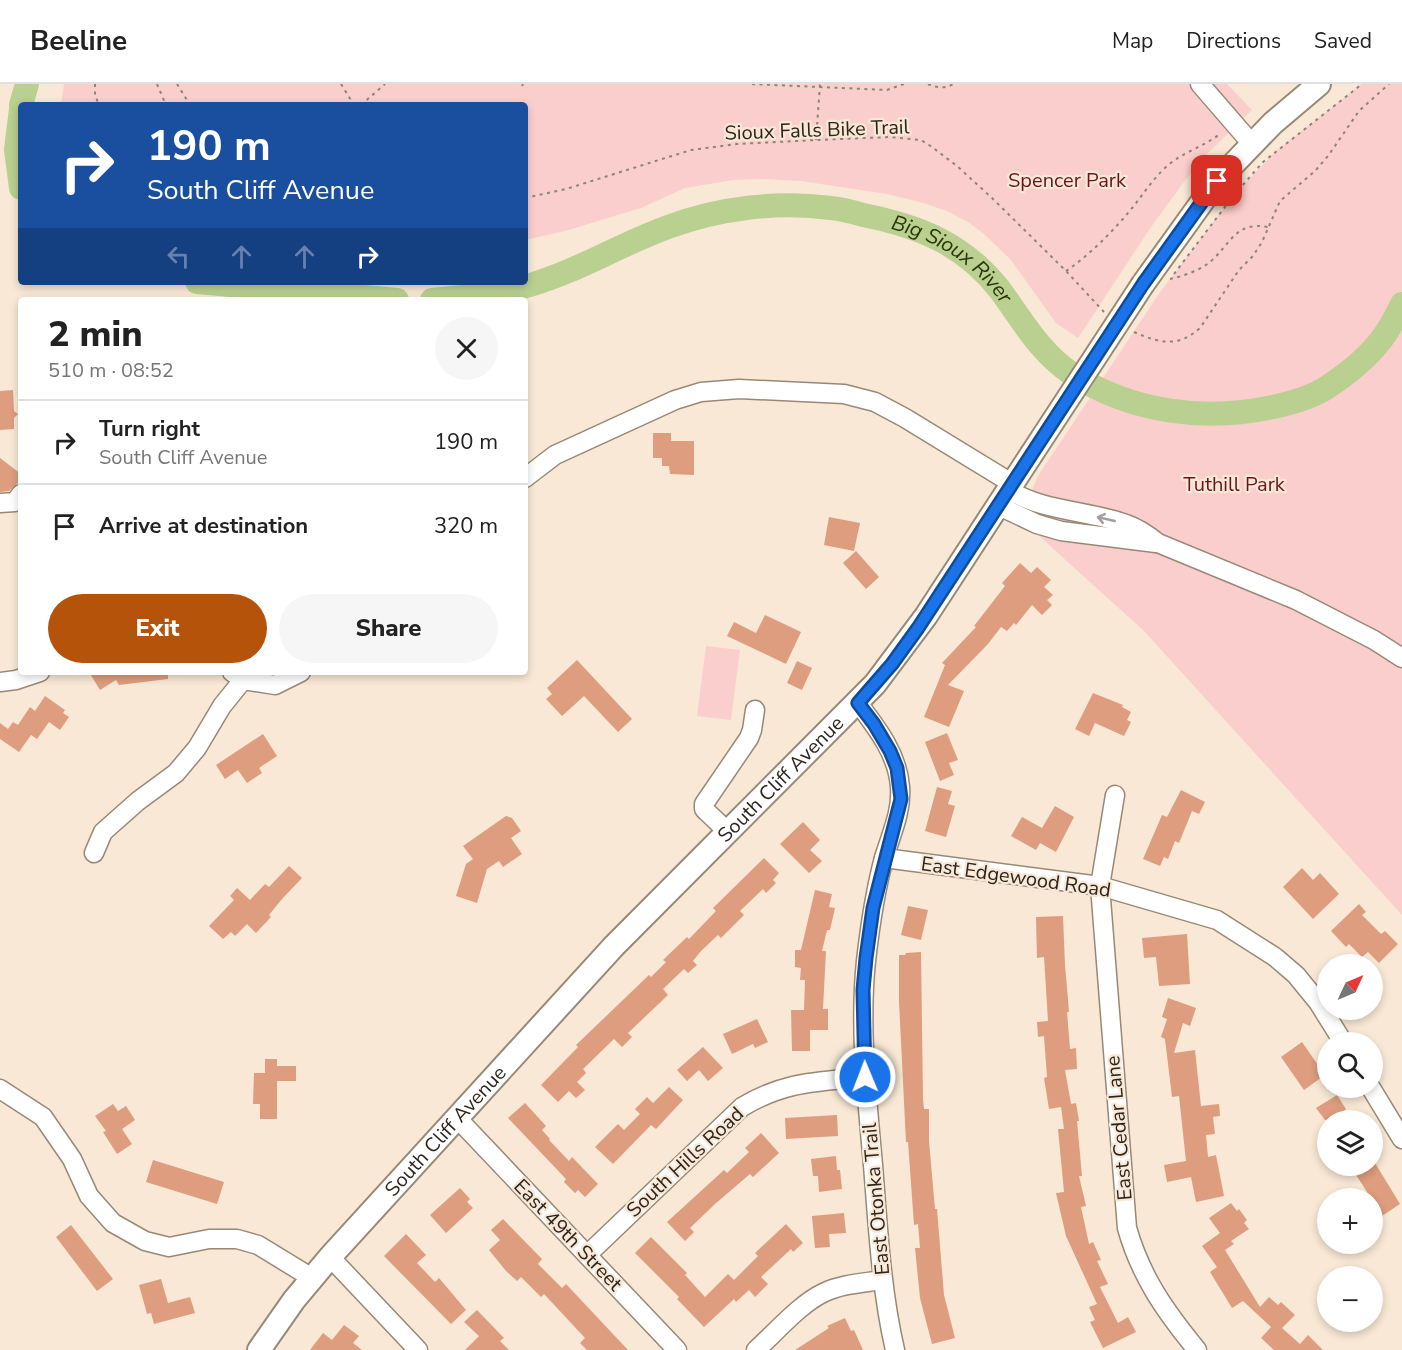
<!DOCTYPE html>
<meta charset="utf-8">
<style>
body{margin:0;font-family:"Nunito Sans",sans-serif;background:#f6f6f6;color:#222;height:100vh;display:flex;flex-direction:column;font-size:22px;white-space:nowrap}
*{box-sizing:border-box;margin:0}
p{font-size:20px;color:#767676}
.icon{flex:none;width:33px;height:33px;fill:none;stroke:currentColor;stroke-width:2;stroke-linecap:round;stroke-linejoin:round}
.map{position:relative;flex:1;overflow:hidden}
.panel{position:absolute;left:18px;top:213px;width:510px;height:378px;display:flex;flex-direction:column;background:#fff;border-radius:6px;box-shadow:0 3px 9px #0003}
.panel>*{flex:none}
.guide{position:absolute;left:18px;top:18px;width:510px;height:183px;border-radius:6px;box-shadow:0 3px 9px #0003;background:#1a4fa0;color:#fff;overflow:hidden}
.needle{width:39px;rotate:46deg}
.fabs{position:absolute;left:1317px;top:870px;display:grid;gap:12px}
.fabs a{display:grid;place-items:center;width:66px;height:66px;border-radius:50%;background:#fff;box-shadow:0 3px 9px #0003;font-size:30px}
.pin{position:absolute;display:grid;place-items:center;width:51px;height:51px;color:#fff;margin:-26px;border-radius:12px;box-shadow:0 3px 9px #0006}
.me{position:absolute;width:66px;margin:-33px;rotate:359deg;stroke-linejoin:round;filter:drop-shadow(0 0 4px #0008)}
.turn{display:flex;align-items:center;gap:21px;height:126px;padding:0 30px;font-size:27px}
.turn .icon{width:78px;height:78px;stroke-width:2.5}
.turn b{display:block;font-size:42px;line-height:51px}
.lanes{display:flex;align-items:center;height:57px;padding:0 30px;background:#0003;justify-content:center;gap:30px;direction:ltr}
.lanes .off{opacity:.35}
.round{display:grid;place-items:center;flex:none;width:63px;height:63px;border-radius:32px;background:#f6f6f6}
.headline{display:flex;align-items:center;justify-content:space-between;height:102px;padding:0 30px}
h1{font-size:36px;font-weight:800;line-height:45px}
.primary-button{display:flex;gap:12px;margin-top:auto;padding:12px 30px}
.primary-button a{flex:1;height:69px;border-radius:36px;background:#b45309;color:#fff;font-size:24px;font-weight:800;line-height:69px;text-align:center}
.primary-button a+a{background:#f6f6f6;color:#222}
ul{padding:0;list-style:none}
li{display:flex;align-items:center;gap:18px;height:84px;padding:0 30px;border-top:2px solid #e0e0e0}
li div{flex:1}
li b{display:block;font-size:22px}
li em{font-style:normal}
header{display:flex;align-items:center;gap:36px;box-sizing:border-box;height:84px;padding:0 30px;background:#fff;border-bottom:2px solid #e0e0e0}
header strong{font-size:28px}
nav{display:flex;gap:33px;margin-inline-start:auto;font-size:21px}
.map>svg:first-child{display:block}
.green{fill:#facecc}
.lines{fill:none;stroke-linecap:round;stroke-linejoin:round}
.river{stroke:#b9d090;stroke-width:24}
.building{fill:#de9d7e}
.minor-casing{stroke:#988977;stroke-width:21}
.major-casing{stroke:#988977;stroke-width:26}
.path{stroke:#8e8376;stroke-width:2;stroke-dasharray:3 4.5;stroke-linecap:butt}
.minor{stroke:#fff;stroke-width:18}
.major{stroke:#fff;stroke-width:22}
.major-bridge-casing{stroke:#988977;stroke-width:26;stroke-linecap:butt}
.major-bridge{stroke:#fff;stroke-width:22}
.oneway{stroke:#a09d9a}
.route-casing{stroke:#114b97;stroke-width:15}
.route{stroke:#1a73e8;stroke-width:10}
.labels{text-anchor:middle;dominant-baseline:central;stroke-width:4.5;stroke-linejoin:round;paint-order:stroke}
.street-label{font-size:20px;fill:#2b251e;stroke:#f8e8d5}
.park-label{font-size:20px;fill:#6a141c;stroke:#f8e8d5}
.water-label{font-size:21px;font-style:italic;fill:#293707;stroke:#f8e8d5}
</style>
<header>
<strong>Beeline</strong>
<nav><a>Map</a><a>Directions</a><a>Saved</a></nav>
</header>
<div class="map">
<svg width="1402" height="1266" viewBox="0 0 1402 1266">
<rect width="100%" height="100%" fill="#f8e8d5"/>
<g class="green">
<polygon points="64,0 1227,0 1252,26 1203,74 1184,98 1151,143 1078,254 1056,239 1011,176 984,150 968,138 947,127 920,118 887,110 801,97 763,95 733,96 685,104 641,124 565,147 525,156 525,21 61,21"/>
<polygon points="1362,0 1402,0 1402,831 1144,547 1016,431 1033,404 1038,392 1158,211 1234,111 1276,67"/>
<polygon points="706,562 740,566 731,636 697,632"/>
</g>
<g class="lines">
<g class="river">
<polyline points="21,21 27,0"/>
<polyline points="21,25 16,66 21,104"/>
<polyline points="197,198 397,216"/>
<path id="s1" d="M 432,216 C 466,213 498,210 530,201 C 578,187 621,160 668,143 C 719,124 777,117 831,124 C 842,125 853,128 863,131 C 919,142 964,160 1000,206 C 1022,236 1040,269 1072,290 C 1131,328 1204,338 1273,323 C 1292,319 1313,313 1329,302 C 1350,288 1372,270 1386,249 C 1392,240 1397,230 1402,220"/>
</g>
</g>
<g class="building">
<polygon points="13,306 14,327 18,330 14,334 14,345 0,346 0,307"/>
<polygon points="653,349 671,349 671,357 694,357 694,391 670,390 669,382 662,382 662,374 653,374"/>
<polygon points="0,374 21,390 21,396 9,407 0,408"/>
<polygon points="829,433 860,439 854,467 824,461"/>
<polygon points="856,467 879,493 866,505 843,479"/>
<polygon points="1020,479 1031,489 1037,483 1051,496 1044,503 1053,511 1047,516 1052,521 1042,531 1032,521 1016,541 1014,539 1007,547 1001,543 988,560 948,601 964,607 949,643 924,633 945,581 942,579 976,543 974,542 1005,502 1002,499"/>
<polygon points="765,531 801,548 786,580 727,552 734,538 756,549"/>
<polygon points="577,576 632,635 618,648 584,612 562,632 546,615 552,610 547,604"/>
<polygon points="797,577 812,584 802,606 787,599"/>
<polygon points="89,588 168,588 168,595 119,601 116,596 100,606"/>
<polygon points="1093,609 1123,621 1122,623 1131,628 1127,636 1131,638 1124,652 1095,639 1089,652 1075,645"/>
<polygon points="45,612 65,626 63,629 69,633 60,646 49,638 37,655 31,651 19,668 0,655 0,639 8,645 13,638 18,641 30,623 35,627"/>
<polygon points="947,649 958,676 949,679 954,691 940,697 925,658"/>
<polygon points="263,650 277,672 259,684 262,689 247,699 238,686 225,695 216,681"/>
<polygon points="937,703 952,707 948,720 955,722 946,753 925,747"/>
<polygon points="1181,706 1205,718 1199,730 1192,727 1179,759 1175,757 1168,775 1164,773 1160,782 1143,775 1162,731 1167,733"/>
<polygon points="1055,722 1074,733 1056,768 1040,759 1036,766 1011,752 1022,733 1042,744"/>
<polygon points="506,732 512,734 521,747 511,754 522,770 503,783 499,777 487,785 477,819 456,812 466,780 473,775 463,762"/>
<polygon points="803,738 820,756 810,766 822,777 809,789 780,760"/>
<polygon points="764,774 779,789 773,796 776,799 766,809 763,805 740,827 744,831 721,854 718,851 701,867 693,877 697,881 688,889 684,885 663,905 668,911 628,949 632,953 622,963 614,955 583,985 586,989 577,998 585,1006 576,1014 569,1007 558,1018 541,1001 578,963 576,961 649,891 651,893 666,878 663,876 687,853 689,855 716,827 713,824"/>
<polygon points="289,782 302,794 282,815 269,831 271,833 256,849 247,840 235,852 231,848 223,855 209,842 234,816 230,812 237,804 250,816 265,800 269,803"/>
<polygon points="1302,784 1313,796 1320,789 1339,810 1313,835 1283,803"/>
<polygon points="815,806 832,810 829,823 835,824 830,846 827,846 822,867 826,867 823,925 828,925 828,946 810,946 810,967 792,967 791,926 804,926 805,896 800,896 801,884 795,883 795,866 801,866"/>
<polygon points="1359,820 1366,828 1362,831 1381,850 1385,847 1398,860 1379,879 1368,868 1362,873 1349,860 1346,863 1331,847"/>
<polygon points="908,822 928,826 921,856 901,851"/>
<polygon points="1063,832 1065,881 1069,928 1067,928 1070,965 1076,964 1077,985 1065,986 1071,1020 1076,1019 1079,1037 1077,1037 1082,1092 1079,1092 1086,1122 1081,1123 1089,1160 1093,1158 1101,1176 1097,1177 1108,1200 1100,1203 1118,1239 1128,1233 1136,1248 1103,1264 1090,1238 1095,1236 1089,1223 1097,1220 1066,1152 1056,1109 1064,1108 1058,1045 1064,1045 1061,1023 1049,1025 1044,994 1047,993 1044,952 1038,953 1037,938 1048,937 1044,873 1037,874 1036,833"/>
<polygon points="1187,850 1190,900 1159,902 1156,873 1144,874 1142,854"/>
<polygon points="921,868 923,1015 924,1025 929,1025 929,1057 935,1125 937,1125 944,1211 955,1254 932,1260 920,1214 915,1164 920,1164 918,1140 914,1141 908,1058 906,1058 899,918 899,871 905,871 906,869"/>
<polygon points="1168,914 1196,924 1190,942 1183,939 1174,969 1195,966 1201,1022 1219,1020 1220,1032 1213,1033 1215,1050 1206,1051 1208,1073 1216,1071 1224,1112 1196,1118 1191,1093 1167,1098 1164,1081 1186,1077 1179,1012 1172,1013 1165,955 1161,953 1167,935 1162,933"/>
<polygon points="757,935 768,958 755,964 753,960 732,970 723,950"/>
<polygon points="1302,958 1325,991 1304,1006 1281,973"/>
<polygon points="703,963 723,984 708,997 699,986 687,997 677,986"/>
<polygon points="265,975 277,975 277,982 296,982 296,997 277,997 277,1035 260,1035 260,1020 253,1020 254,989 265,989"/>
<polygon points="669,1003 683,1016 656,1045 651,1041 613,1080 595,1063 618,1040 624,1046 640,1030 635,1025 647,1013 653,1019"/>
<polygon points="1337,1011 1346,1025 1344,1027 1350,1036 1325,1036 1316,1024"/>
<polygon points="525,1019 546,1042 542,1046 550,1055 549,1056 569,1077 572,1073 598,1100 585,1113 578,1106 575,1109 564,1098 566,1095 508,1034"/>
<polygon points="113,1020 118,1027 126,1022 135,1036 122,1045 132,1060 117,1070 103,1048 106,1047 95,1032"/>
<polygon points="837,1031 838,1052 786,1055 785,1034"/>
<polygon points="761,1049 779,1069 753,1093 750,1090 715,1120 690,1144 694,1148 685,1157 667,1138 724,1086 727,1089 749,1068 745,1064"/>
<polygon points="836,1072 837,1086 840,1086 842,1105 819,1108 818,1092 813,1092 811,1075"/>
<polygon points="153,1076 224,1098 217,1120 146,1098"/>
<polygon points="1375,1079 1400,1120 1382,1132 1372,1114 1371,1114 1356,1091"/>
<polygon points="460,1104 470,1115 467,1118 473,1124 446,1149 430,1131"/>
<polygon points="1231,1119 1237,1127 1239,1125 1247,1136 1244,1139 1249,1145 1231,1157 1234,1160 1225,1166 1260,1223 1269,1213 1278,1221 1281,1218 1295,1231 1282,1244 1300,1260 1308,1251 1323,1266 1274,1266 1261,1254 1271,1243 1243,1217 1232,1224 1210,1188 1217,1183 1202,1162 1220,1149 1209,1134"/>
<polygon points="844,1129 846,1149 829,1150 830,1163 815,1164 812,1132"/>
<polygon points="503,1135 542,1175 538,1180 562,1204 566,1200 628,1266 587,1266 580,1259 585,1254 544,1210 541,1213 521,1193 517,1197 506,1187 489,1166 500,1156 491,1146"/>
<polygon points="786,1140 803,1159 793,1168 791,1165 761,1193 768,1200 755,1213 749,1206 736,1218 734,1215 704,1243 677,1215 679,1213 635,1169 651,1153 687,1189 685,1191 705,1213 728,1190 734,1196 758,1172 755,1169"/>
<polygon points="71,1141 113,1195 97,1207 56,1153"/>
<polygon points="406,1150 426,1171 417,1179 435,1198 439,1194 466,1226 451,1240 384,1172"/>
<polygon points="161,1195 168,1219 190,1213 195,1229 154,1240 151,1229 147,1230 139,1201"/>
<polygon points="477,1226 504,1254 500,1257 509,1266 465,1266 479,1252 464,1238"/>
<polygon points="845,1234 851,1247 854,1246 863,1266 795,1266 829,1244 827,1242"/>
<polygon points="344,1241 359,1252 353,1259 362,1266 310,1266 323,1249 332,1256"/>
</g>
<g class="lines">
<defs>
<g id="minor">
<polyline points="1200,0 1251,59"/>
<polyline points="525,394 555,371 675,316 701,308 739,305 844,310 875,318 905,334 1013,400"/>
<path d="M 1009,406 C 1044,428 1088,426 1126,440 C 1138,444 1148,451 1158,459 L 1296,516 L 1374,556 L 1402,574"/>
<polyline points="0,419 15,418 21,410"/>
<polyline points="999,422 1037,440 1061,447 1156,459"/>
<polyline points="232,588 243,596 275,601 301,588"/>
<polyline points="0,598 16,596 40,588"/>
<path d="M 858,619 C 877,644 898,671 900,703 C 902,728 891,750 884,774 C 875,807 870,842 866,877 C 859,944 867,1013 873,1081 C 878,1143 881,1205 895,1266"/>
<path d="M 1115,711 L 1100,802 L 1127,1144 C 1141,1193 1165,1227 1197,1266"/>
<polyline points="728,748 706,727 704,725 704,720 749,654 752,646 755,626"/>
<polyline points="94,769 103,748 138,717 176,689 197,664 222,622 243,596"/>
<polyline points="884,774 1100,802 1217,836 1275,873 1296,891 1318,918 1343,958"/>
<polyline points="1371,1004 1402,1055"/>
<polyline points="0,1005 43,1033 72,1075 89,1112 113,1139 145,1157 169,1163 209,1155 237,1155 258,1161 312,1194"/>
<polyline points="458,1035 677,1266"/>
<path d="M 587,1171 L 742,1023 C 785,997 817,998 865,993"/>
<polyline points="330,1173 418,1266"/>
<path d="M 756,1266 C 776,1248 800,1220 823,1209 C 841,1200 863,1199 882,1196"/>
</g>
<g id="major">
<polyline points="1143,200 1217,97 1273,39 1319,0"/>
<path id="s2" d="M 259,1266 L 294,1216 L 330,1173 L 614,862 L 875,600 L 926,532 L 1031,371"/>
</g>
</defs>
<use href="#minor" class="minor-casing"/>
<use href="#major" class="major-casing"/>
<g class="path">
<polyline points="95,0 95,11 99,21"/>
<polyline points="157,0 166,21"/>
<polyline points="177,0 190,21"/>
<polyline points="341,0 354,21"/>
<polyline points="752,0 887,6 904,0"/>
<path d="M 928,0 C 937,4 945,5 953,0"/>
<polyline points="522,2 523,0"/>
<polyline points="361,21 385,0"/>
<polyline points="816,56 820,0"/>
<polyline points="525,114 566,105 691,66 737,60 816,56 890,53 921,56 932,63 957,82 992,114 1066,187 1104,228"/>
<path d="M 1066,187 C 1091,170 1114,146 1133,123 C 1144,109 1153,95 1166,83 C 1182,68 1204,63 1221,49"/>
<polyline points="1174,190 1234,111 1263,78 1362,0"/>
<path d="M 1170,195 C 1183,192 1199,187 1210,178 C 1231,160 1235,137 1268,143"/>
<path d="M 1134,248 C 1159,259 1178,264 1200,244 L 1239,186 L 1253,172 L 1262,158 L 1280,117 L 1315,87 L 1328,72 L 1359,27 L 1389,0"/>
</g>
<use href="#minor" class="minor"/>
<use href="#major" class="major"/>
<defs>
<polyline id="major-bridge" points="1031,371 1143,200"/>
</defs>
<use href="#major-bridge" class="major-bridge-casing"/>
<use href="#major-bridge" class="major-bridge"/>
</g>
<defs><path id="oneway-shaft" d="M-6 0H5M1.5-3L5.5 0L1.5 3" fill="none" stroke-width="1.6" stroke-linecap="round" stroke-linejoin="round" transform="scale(1.5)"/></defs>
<use class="oneway" href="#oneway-shaft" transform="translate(1106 435) rotate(-167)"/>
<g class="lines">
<defs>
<polyline id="route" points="865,993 863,906 866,874 873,824 901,715 897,684 890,667 874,640 858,619 892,580 918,544 1143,200 1217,97"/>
</defs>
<use href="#route" class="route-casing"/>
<use href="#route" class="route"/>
</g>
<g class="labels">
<g class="street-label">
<text transform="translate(817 46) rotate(-2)">Sioux Falls Bike Trail</text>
<text stroke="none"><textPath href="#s2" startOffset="774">South Cliff Avenue</textPath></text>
<text transform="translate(1016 793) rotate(8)">East Edgewood Road</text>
<text transform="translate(1119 1044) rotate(-95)">East Cedar Lane</text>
<text stroke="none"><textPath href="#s2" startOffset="288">South Cliff Avenue</textPath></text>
<text transform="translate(685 1078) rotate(-43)">South Hills Road</text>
<text transform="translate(876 1115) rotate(-95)">East Otonka Trail</text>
<text transform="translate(568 1151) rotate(46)">East 49th Street</text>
</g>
<g class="park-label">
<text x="1067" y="96">Spencer Park</text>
<text x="1234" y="400">Tuthill Park</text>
</g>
<g class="water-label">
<text stroke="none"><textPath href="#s1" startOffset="549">Big Sioux River</textPath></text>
</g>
</g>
</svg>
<div class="fabs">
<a><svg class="needle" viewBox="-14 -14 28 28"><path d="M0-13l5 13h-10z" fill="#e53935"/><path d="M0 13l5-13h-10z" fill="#767676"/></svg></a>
<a><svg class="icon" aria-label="search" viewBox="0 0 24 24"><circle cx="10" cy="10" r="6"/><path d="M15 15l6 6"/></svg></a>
<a><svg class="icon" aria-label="layers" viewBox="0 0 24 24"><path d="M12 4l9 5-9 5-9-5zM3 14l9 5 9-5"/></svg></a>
<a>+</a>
<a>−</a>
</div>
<div class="pin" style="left:1217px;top:97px;background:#d93025"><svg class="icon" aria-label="arrive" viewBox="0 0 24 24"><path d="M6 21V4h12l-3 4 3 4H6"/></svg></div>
<svg class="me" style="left:865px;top:993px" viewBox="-20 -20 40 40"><circle r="17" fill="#1a73e8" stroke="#fff" stroke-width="3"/><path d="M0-11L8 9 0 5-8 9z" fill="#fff"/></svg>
<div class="guide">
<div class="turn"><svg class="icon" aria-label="right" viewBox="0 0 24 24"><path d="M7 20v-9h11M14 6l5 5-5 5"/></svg><div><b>190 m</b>South Cliff Avenue</div></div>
<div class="lanes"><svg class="icon off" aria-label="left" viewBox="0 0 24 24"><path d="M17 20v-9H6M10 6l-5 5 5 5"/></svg><svg class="icon off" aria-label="ahead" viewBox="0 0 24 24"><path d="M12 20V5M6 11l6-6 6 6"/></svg><svg class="icon off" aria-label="ahead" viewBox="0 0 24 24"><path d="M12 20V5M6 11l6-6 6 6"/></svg><svg class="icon" aria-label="right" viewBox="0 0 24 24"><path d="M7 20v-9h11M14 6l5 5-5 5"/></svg></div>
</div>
<section class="panel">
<div class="headline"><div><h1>2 min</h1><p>510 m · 08:52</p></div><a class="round"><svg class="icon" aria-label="close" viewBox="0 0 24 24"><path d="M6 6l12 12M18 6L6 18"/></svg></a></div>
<ul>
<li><svg class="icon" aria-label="right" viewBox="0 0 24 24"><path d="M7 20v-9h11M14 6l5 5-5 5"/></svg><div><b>Turn right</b><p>South Cliff Avenue</p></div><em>190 m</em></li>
<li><svg class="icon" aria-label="arrive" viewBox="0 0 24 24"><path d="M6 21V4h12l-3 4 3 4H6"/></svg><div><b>Arrive at destination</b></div><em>320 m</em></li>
</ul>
<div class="primary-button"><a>Exit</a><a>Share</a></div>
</section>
</div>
